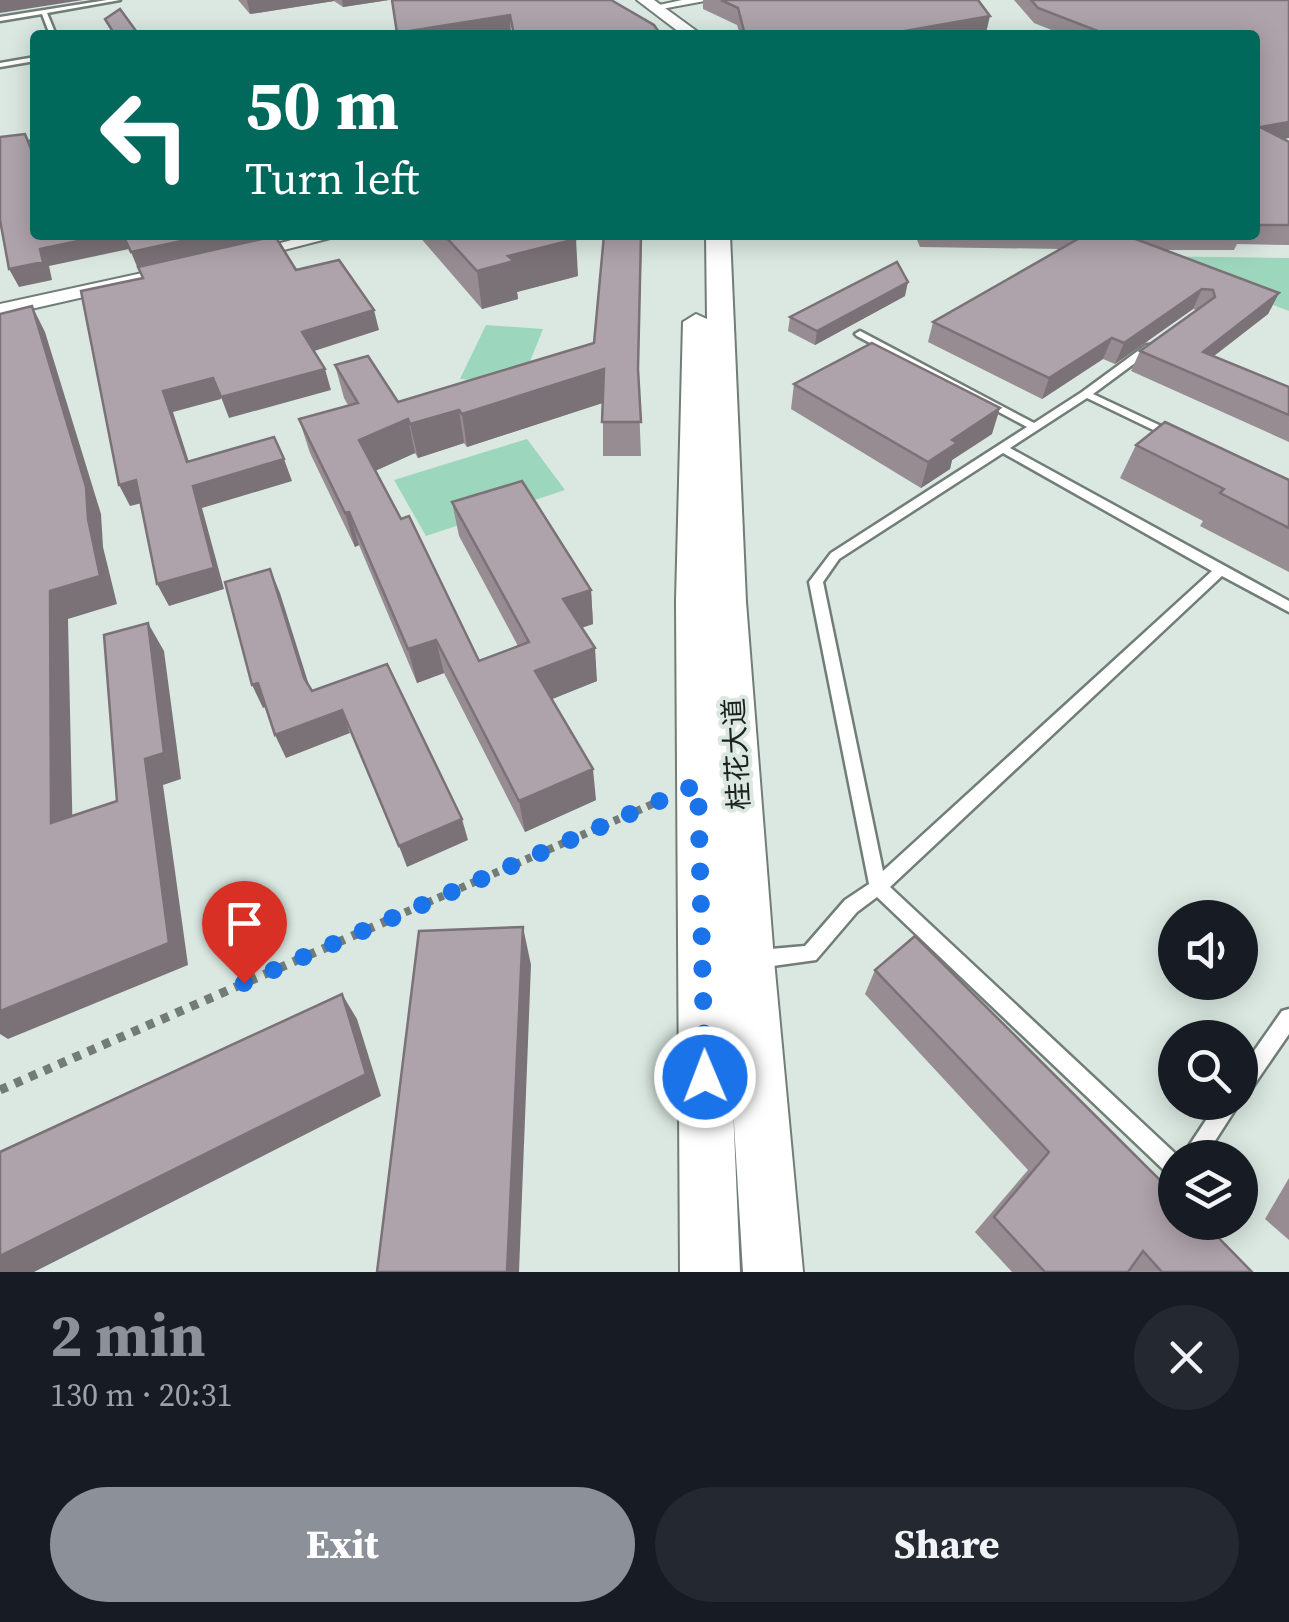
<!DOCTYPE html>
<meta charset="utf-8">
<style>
body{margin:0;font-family:"Source Serif 4","Noto Sans SC",serif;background:#242831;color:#f1f3f6;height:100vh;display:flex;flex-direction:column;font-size:38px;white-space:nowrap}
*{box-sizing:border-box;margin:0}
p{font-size:32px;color:#9ea1a6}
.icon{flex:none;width:55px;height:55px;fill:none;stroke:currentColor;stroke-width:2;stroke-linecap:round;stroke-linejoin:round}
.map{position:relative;height:1272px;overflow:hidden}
.drawer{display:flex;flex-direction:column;background:#171b24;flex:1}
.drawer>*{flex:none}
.guide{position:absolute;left:30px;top:30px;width:1230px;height:210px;border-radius:10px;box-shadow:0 5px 25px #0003;background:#00695c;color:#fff;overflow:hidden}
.buttons{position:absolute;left:1158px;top:900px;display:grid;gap:20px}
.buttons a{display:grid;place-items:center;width:100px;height:100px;border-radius:50%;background:#171b24;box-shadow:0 5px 25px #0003;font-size:50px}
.pin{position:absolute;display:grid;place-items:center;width:85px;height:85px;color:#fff;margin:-102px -42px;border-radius:50% 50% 50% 0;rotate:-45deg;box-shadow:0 0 10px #0007}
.pin .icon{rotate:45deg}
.me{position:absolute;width:110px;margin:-55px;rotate:359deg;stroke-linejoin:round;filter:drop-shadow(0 0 8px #0008)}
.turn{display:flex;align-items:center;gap:35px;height:210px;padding:0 50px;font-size:45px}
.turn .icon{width:130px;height:130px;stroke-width:2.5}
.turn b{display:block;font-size:70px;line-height:85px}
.round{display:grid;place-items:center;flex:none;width:105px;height:105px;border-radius:52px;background:#242831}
.head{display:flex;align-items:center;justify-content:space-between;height:170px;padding:0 50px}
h1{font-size:60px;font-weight:700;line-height:75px;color:#8c9099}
.button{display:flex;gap:20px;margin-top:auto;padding:20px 50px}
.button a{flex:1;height:115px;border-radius:60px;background:#8c9099;color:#fff;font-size:40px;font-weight:700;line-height:115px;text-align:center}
.button a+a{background:#242831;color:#f1f3f6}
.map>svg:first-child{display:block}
.green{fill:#9cd6bc}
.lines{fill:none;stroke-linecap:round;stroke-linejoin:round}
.lane-casing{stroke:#717d77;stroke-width:5}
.street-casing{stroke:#717d77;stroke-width:4}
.secondary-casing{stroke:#717d77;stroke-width:4}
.path-far1{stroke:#727b77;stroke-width:8;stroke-dasharray:6 6;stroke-linecap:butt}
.path{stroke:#727b77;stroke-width:9;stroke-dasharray:8 8;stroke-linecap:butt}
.lane{fill:#fff;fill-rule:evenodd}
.street{fill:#fff;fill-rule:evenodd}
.secondary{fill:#fff;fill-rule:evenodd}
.wall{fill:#968c92}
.shaded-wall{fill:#7a7277}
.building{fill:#aea3aa;stroke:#7a7277;stroke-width:2.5}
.route{stroke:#1a73e8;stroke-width:18;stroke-dasharray:0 32.4}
.labels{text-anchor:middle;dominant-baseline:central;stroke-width:8;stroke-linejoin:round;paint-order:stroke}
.street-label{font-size:28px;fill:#1c211e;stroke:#dae8e1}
</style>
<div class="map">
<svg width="1289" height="1272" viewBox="0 0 1289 1272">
<rect width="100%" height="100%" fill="#dae8e1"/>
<g class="green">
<polygon points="1144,256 1289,258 1289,311"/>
<polygon points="486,325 543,329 521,384 460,379"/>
<polygon points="527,439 565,490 426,536 394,480"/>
</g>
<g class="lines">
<defs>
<g id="lane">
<polygon points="107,0 120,0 47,13 56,35 50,35 42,14 0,21 0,17"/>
<polygon points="35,57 35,61 0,67 0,63"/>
<polygon points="35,141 35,145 0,152 0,148"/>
<path d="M 860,331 L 1034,423 L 1082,392 L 1146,345 L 1154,345 L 1154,349 L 1093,394 L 1178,434 L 1178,438 L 1170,438 L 1087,398 L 1010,448 L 1289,601 L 1289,612 L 1222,576 L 890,887 L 1180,1158 L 1175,1158 L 1175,1177 L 1168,1174 L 877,897 L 857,912 L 816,960 L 759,968 L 753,965 L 750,959 L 753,953 L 759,950 L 805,946 L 845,900 L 869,884 L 809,582 L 831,553 L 1027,427 L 857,336 L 855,334 ZM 1003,453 L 1212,571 L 883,871 L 823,582 L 839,559 Z"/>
<polygon points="1289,1009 1289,1034 1247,1095 1240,1098 1240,1071 1282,1011"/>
<polygon points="1218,1102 1240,1102 1204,1158 1181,1158"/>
</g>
<g id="street">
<polygon points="682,0 710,0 656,10 650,7"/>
<polygon points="310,235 342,235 245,260 236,255"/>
<polygon points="179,265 185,266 185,274 0,316 0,304"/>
</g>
<g id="secondary">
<polygon points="637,0 654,0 702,35 683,35"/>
<polygon points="706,235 730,235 746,602 774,960 803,1272 743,1272 733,1107 740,1272 680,1272 676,601 683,322 696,314 707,319"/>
</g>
</defs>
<use href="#lane" class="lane-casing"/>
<use href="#street" class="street-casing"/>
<use href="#secondary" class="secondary-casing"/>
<polyline class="path-far1" points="383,922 662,800"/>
<polyline class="path" points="0,1090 389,920"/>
<use href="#lane" class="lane"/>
<use href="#street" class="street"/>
<use href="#secondary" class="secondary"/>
</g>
<g class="wall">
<polygon points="238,0 389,0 343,7 334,1 250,14"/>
<polygon points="703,0 978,0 986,33 974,35 740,35 737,25 703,9"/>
<polygon points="1014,0 1289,0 1289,138 1283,139 1289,142 1289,245 1237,244 1234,250 1164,250 1279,293 1268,314 1214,356 1289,387 1289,442 1131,371 1140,351 1197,310 1193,309 1115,364 1103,359 1042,399 928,342 933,322 1060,249 920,247 915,235 1255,235 1255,35 1064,35 1034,23"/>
<polygon points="418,235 572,235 578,276 517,292 518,299 482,309"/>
<polygon points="604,235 642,235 638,380 641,456 603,456 603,403 467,447 464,443 418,458 415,453 375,471 479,661 518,646 459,536 452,502 591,590 593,624 581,628 597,681 552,699 596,800 525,832 444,673 417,683 359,545 355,547 310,453 299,419 348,405 344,398 335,365 398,402 594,343"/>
<polygon points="905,296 815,345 788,331 790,317"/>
<polygon points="794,384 992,434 952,460 950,469 921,488 791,409"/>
<polygon points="1136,445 1289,480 1289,572 1200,526 1203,521 1120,478"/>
<polygon points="875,970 1252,1272 1012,1272 975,1232 1028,1170 865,994"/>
<polygon points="1289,1178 1289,1240 1265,1219"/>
</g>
<g class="shaded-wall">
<polygon points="0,0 83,0 0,13"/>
<polygon points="247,0 334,0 334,1 250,14"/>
<polygon points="342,0 389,0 343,7"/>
<polygon points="510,15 511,31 487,35 398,35 397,33"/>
<polygon points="990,16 986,33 974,35 882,35"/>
<polygon points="1289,122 1289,138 1255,144 1260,127"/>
<polygon points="107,235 123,235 129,249 49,266 52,280 19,287 9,269 40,249"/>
<polygon points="209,235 270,235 272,240 138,269 131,252"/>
<polygon points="576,239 578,276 517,292 518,299 482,309 477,271 508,256"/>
<polygon points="908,282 905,296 815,345 817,331"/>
<polygon points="1202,289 1193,309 1115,364 1124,343"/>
<polygon points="1279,293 1268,314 1193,372 1203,352"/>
<polygon points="32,306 45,332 101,514 103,547 117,604 68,619 73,848 51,823 50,591"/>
<polygon points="374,310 379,330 308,353 302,332"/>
<polygon points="1112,338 1103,359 1042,399 1049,378"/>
<polygon points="325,369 331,390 229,418 221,397"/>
<polygon points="604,369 605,402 467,447 462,414"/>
<polygon points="213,378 221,399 173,412 196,484 187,462 163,391"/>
<polygon points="1000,408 992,434 952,460 950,469 921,488 928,462 952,440"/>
<polygon points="459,410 464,443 418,458 410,424"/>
<polygon points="408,419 415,453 368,474 359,440"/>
<polygon points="284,459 292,481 202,508 224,589 169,606 157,584 193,486"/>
<polygon points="136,480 146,502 130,506 119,485"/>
<polygon points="349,512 359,545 355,547 345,513"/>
<polygon points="270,569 280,593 314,701 304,678"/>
<polygon points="591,590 593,624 566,633 563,599"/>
<polygon points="148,623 164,651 181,779 163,785 188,965 8,1039 0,1034 0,1011 145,759"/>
<polygon points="436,640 444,673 417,683 408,649"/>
<polygon points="595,648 597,681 540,704 535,671"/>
<polygon points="258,683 269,706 263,708 252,685"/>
<polygon points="342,710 350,733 286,758 275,735"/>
<polygon points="593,769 596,800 525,832 519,801"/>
<polygon points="462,819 468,840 407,867 399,846"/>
<polygon points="523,927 531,965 519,1272 507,1272"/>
<polygon points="342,994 357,1019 381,1096 34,1272 0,1272 0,1256"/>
</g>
<g class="building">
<polygon points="392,0 611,0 654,25 661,35 514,35 510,15 397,33"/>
<polygon points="721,0 978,0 990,16 882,35 745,35 738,8"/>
<polygon points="1031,0 1289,0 1289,122 1260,127 1289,142 1289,225 1255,225 1255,35 1108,35 1038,8"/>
<polygon points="120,9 139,35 115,35 105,19"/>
<polygon points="25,134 35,159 35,235 107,235 40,249 43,262 9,269 0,220 0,137"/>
<polygon points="123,235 209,235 131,252"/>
<polygon points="444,235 572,235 576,239 508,256 514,261 477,271"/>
<polygon points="604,235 641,235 638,369 641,422 602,422 604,369 462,414 459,410 410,424 408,419 359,440 401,519 409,516 479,661 529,642 452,502 522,481 591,590 563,599 595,648 535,671 593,769 519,801 436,640 408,649 349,512 345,513 299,419 358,403 335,365 368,356 398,402 594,343"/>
<polygon points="1085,235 1125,235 1279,293 1203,352 1289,387 1289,415 1140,351 1215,297 1213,290 1202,289 1124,343 1112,338 1049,378 933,322"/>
<polygon points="275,236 296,270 339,260 374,310 302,332 325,369 221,397 213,378 163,391 187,462 274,437 284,459 193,486 214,568 157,584 136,480 119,485 81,291 143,278 138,267"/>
<polygon points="897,262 908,282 817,331 790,317"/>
<polygon points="32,306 86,487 88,519 100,576 50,591 51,823 117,801 104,635 148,623 164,753 145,759 169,943 0,1011 0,314"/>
<polygon points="872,343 1000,408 952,440 957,443 928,462 794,384"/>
<polygon points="1165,422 1289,480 1289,528 1220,493 1224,489 1136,445"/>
<polygon points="270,569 304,678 312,691 387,664 462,819 399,846 342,710 275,735 258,683 252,685 225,582"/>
<polygon points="523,927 507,1272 377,1272 419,931"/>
<polygon points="915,936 1175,1195 1175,1222 1203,1222 1252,1272 1162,1272 1143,1251 1128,1272 1045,1272 994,1217 1049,1152 875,970"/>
<polygon points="342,994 366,1074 0,1256 0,1152"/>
</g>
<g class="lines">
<polyline class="route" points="244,983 698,784 705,1077"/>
</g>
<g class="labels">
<g class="street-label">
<text transform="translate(736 754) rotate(-93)">桂花大道</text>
</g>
</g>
</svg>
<div class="buttons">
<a><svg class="icon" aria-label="sound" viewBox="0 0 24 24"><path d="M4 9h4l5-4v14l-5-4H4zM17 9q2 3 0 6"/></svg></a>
<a><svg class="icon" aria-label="search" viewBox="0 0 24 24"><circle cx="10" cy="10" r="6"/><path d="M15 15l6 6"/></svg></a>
<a><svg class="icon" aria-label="layers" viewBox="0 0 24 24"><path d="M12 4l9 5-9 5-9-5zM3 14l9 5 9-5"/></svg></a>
</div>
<div class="pin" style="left:244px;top:983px;background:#d93025"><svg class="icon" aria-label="arrive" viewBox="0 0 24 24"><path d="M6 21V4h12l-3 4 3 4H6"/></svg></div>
<svg class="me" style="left:705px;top:1077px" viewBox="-20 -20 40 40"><circle r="17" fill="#1a73e8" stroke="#fff" stroke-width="3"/><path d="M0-11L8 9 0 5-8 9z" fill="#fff"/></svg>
<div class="guide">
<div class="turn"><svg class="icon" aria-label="left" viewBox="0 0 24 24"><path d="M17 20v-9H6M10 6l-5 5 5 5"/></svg><div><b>50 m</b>Turn left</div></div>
</div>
</div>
<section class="drawer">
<div class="head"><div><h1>2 min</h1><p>130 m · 20:31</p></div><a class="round"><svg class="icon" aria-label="close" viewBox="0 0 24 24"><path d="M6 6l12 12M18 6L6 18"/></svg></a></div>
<div class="button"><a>Exit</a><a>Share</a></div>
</section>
